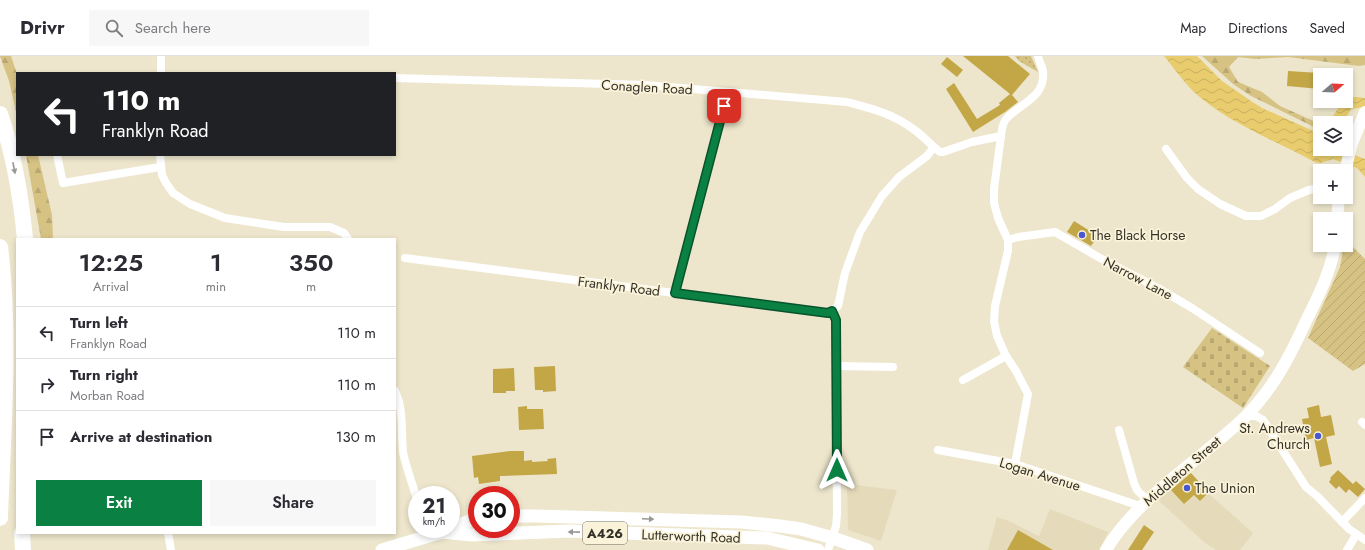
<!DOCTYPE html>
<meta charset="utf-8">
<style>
body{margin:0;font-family:Jost,sans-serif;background:#f7f7f7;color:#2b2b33;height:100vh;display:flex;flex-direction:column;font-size:15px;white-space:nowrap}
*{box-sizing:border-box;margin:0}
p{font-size:13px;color:#7c7c81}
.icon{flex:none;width:22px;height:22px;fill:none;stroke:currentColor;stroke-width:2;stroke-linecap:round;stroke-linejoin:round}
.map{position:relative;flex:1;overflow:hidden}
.panel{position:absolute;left:16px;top:182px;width:380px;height:296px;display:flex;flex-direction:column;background:#fff;border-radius:0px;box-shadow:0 2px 6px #0003}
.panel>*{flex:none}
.banner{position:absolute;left:16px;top:16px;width:380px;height:84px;border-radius:0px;box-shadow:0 2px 6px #0003;background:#202124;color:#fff;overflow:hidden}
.needle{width:26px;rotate:71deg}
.buttons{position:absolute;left:1313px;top:12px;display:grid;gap:8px}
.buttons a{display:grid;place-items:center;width:40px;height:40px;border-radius:0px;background:#fff;box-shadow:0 2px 6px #0003;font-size:20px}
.speed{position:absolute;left:408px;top:430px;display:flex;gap:8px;font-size:20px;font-weight:700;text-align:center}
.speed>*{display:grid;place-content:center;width:52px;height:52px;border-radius:50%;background:#fff;box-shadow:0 2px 6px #0003;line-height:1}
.speed small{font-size:10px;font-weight:400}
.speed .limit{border:6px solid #d22;background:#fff;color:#111}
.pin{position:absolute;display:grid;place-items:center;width:34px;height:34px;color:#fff;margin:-17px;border-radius:8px;box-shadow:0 2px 6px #0006}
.me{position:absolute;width:44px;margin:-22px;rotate:0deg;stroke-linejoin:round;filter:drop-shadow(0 0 3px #0008)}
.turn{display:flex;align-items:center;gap:14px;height:84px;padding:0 20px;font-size:18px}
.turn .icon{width:52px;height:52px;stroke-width:2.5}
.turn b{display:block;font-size:28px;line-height:34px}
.eta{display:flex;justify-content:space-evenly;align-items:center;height:68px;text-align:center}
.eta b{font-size:24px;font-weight:600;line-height:28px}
.primary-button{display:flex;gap:8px;margin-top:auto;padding:8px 20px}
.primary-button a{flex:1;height:46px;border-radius:0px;background:#0b8043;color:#fff;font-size:16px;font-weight:600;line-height:46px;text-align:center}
.primary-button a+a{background:#f7f7f7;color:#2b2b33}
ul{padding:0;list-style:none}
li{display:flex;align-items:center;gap:12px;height:52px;padding:0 20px;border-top:1px solid #e1e1e2}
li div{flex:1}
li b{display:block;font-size:15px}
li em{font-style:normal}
header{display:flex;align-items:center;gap:24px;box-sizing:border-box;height:56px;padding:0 20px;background:#fff;border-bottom:1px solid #e1e1e2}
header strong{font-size:19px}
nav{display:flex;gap:22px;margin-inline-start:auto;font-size:14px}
.search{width:280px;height:36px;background:#f7f7f7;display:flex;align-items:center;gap:10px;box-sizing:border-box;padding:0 14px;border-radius:0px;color:#7c7c81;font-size:15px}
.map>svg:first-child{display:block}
.built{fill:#e5dbbb}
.grass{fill:url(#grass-dots)}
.forest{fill:url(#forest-firs)}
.cemetery{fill:url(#cemetery-stones)}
.garden{fill:url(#garden-furrows)}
.water{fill:url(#water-waves)}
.building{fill:#c3a747}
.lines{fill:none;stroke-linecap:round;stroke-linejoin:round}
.street{stroke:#fff;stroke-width:8}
.secondary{stroke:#fff;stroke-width:12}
.primary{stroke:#fff;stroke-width:13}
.highway{stroke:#fff;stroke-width:16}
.oneway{fill:#9a9894}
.route-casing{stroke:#07532c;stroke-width:10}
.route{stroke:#0b8043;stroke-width:7}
.poi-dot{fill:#4958cd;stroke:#fbf3d9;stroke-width:1.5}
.labels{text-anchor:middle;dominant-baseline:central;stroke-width:3.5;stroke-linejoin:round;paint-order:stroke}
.shield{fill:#fbf3d9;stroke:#706b5d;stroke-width:1}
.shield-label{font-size:13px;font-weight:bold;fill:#343128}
.street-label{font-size:14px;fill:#343128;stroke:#fbf3d9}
.poi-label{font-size:14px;fill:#343128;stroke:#fbf3d9;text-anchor:start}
</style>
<header>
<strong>Drivr</strong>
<div class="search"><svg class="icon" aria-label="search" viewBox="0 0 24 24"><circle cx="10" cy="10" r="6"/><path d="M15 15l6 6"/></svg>Search here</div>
<nav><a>Map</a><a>Directions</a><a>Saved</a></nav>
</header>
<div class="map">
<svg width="1365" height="494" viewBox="0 0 1365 494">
<defs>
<pattern id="grass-dots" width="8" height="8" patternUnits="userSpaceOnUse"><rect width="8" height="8" fill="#d6c283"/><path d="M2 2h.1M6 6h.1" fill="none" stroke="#b8a771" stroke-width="1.8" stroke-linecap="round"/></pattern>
<pattern id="forest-firs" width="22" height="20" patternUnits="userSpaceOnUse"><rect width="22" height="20" fill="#d6c283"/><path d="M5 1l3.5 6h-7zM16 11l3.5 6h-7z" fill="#b8a771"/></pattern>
<pattern id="cemetery-stones" width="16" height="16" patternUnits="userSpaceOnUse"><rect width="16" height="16" fill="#d6c283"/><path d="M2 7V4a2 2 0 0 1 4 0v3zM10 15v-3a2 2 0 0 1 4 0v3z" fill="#b8a771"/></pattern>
<pattern id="garden-furrows" width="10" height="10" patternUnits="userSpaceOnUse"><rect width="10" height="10" fill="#d6c283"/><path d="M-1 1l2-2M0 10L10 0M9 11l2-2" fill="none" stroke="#b8a771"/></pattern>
<pattern id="water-waves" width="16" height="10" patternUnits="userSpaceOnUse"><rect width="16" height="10" fill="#e8cc6d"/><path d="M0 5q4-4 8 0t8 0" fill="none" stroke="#c8b05e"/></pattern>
</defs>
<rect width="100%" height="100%" fill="#ede6cc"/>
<g class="built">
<polygon points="1190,416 1208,437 1253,477 1240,494 1216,494 1204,486 1157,443"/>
<polygon points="847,428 897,434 881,485 848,474"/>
<polygon points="1050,453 1108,476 1099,494 988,494 997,461 1009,465 1039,480"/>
</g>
<polygon class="grass" points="1015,0 1031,0 1038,16 1019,5"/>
<g class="forest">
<polygon points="0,0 11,0 17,18 17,60 9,25"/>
<polygon points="1202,0 1365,0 1365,9 1359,10 1288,1 1255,3 1238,1 1229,11 1238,26 1262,36 1280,50 1318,67 1320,69 1320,74 1251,40 1233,28"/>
<polygon points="26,99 38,99 52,159 53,183 41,183"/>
</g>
<polygon class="cemetery" points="1212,272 1270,310 1243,352 1183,311"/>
<polygon class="garden" points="1346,184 1365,203 1365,308 1353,315 1308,282 1340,211 1344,189 1346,189"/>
<g class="water">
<path d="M 1164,0 L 1197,0 L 1222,25 L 1251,45 L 1262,52 L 1320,78 L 1320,93 L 1339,93 L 1365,103 L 1365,121 L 1357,112 L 1333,103 L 1320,107 L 1315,106 C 1276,85 1226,66 1193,35 C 1183,25 1174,12 1164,0 Z"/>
<path d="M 1357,41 L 1365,42 L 1365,51 L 1351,53 L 1343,67 L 1330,67 C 1332,60 1343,44 1350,42 C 1352,41 1355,41 1357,41 Z"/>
</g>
<g class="building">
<polygon points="963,0 1008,0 1030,18 1012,39 1018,46 1005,56 973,76 946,33 954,27 977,63 1000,49 999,47 1010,38"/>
<polygon points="947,1 963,14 957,21 941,8"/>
<polygon points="1288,15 1320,17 1320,33 1287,30"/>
<polygon points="1074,165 1098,180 1091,190 1067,176"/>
<polygon points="555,310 556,335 543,336 543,334 535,334 534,311"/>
<polygon points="514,312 515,335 506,335 506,337 493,337 493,313"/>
<polygon points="1319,349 1321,361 1331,359 1335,379 1326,381 1332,408 1320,411 1314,382 1306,384 1302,363 1309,362 1307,352"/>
<polygon points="527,350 527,353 543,353 544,373 519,374 518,351"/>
<polygon points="510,395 524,395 524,405 532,404 532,406 548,405 547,403 556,402 557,418 500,420 500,425 479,428 478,421 474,422 472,400"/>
<polygon points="1338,414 1353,428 1356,425 1365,433 1358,441 1349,433 1346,437 1339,430 1336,433 1329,426 1331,423 1330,422"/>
<polygon points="1191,417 1201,428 1199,430 1207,438 1200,445 1194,439 1184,448 1171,434"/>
<polygon points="1144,469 1154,476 1142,494 1128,494"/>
<polygon points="1018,474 1053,494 1007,494"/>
</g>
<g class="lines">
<g class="street">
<polyline points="161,17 161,0"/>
<path d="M 395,22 L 645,29 L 847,46 C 874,53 894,58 916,75 C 925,82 932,90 940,96 L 943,96 L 972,86 L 1001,80 C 1002,74 1002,67 1007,62 C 1021,47 1046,41 1043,15 C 1042,10 1039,5 1038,0"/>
<polyline points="1001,80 994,133 994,147 998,162 1008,184 1008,195 995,250 994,265 997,280 1006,300 1016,315 1028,338 1015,408"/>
<polyline points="1166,93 1187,122 1198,133 1220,148 1246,160 1261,160 1275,153 1290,142 1309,134 1320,132"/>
<polyline points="57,99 63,127 160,111"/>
<polyline points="160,99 162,119 166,127 173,137 190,148 225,162 284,171 330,171 344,177 348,183"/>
<polyline points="1008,184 1018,181 1055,176 1100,202 1158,232 1192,252 1260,297"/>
<polyline points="405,202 828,257 832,255"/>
<polyline points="675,237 727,36"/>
<polyline points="836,310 893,311"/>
<polyline points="963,324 1006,300"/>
<path d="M 395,335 C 404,354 401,375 403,396 C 406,412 413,428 417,444"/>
<polyline points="1246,360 1256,360 1263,364 1306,431 1317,440 1349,473 1365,484"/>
<polyline points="1362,366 1365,369"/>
<polyline points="1119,374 1134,427 1137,434 1147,444"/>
<polyline points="938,394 1015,408 1140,450"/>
<polyline points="1342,466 1365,442"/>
<polyline points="168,477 171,494"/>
<polyline points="828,494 836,470 837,458 836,264 832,255 838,250 845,217 860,176 882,140 899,121 927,100 934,91"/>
<polyline points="1347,494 1356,479"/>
</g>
<g class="secondary">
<polyline points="1345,115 1352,87 1365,56"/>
<polyline points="1337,163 1339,141"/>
<path d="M 1106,494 C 1122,467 1144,447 1167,427 C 1193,405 1221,384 1246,360 C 1274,332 1291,298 1307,263 C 1319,239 1331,215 1335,189"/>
</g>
<g class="primary">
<polyline points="511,460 536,460 741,466 780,470 801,473 833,482 867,494"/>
<polyline points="451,473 469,465 477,464"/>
<polyline points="442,476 472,479 570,475 767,482 818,494"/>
<polyline points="382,494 442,476 450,473"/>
</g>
<g class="highway">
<path d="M 0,58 C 14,98 21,141 25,183"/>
<path d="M 0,191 C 11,282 3,371 0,462"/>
<polyline points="22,477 23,494"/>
</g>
</g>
<defs><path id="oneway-solid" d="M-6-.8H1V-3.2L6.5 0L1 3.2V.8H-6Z"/></defs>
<g class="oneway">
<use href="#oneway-solid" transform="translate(14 112) rotate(79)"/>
<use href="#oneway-solid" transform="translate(648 463) rotate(2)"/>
<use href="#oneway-solid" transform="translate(574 476) rotate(-179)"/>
</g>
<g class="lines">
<defs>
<polyline id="route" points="724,50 675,237 828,257 832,255 836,264 837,414"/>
</defs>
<use href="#route" class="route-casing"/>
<use href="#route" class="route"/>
</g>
<g class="poi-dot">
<circle cx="1082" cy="179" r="4"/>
<circle cx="1318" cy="380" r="4"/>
<circle cx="1187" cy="432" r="4"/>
</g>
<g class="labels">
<rect class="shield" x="583" y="466" width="44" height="22" rx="3"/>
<g class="shield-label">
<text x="605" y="477">A426</text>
</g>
<g class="street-label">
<text transform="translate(647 31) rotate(3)">Conaglen Road</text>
<text transform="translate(1138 222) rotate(28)">Narrow Lane</text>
<text transform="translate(619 230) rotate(7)">Franklyn Road</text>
<text transform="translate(1182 415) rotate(-41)">Middleton Street</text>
<text transform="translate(1040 418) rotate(17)">Logan Avenue</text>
<text transform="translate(691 480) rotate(2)">Lutterworth Road</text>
</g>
<g class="poi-label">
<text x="1090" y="179">The Black Horse</text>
<text x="1310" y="372" text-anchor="end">St. Andrews<tspan x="1310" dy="16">Church</tspan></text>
<text x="1195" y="432">The Union</text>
</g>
</g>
</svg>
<div class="buttons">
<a><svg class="needle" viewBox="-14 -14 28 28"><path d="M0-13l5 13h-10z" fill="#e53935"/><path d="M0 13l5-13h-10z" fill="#7c7c81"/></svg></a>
<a><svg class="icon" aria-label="layers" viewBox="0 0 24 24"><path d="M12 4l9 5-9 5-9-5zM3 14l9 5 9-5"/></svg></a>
<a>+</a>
<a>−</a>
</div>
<div class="speed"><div>21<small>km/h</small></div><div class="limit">30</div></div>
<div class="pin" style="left:724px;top:50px;background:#d93025"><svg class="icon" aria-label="arrive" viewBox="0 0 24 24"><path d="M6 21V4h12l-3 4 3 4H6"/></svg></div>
<svg class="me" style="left:837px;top:414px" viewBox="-20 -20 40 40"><path d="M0-17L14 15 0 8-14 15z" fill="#0b8043" stroke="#fff" stroke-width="4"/></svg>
<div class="banner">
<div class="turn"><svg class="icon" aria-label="left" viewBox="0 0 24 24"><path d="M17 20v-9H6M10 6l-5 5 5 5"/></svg><div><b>110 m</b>Franklyn Road</div></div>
</div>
<section class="panel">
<div class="eta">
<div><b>12:25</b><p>Arrival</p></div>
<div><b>1</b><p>min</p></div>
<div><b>350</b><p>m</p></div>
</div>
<ul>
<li><svg class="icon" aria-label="left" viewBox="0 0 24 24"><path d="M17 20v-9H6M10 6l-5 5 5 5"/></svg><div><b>Turn left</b><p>Franklyn Road</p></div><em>110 m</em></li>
<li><svg class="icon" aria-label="right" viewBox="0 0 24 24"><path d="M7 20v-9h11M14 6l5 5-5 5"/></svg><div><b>Turn right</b><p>Morban Road</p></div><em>110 m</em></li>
<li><svg class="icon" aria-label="arrive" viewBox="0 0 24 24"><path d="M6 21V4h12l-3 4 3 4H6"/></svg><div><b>Arrive at destination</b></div><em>130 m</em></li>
</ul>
<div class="primary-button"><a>Exit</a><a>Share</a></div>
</section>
</div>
